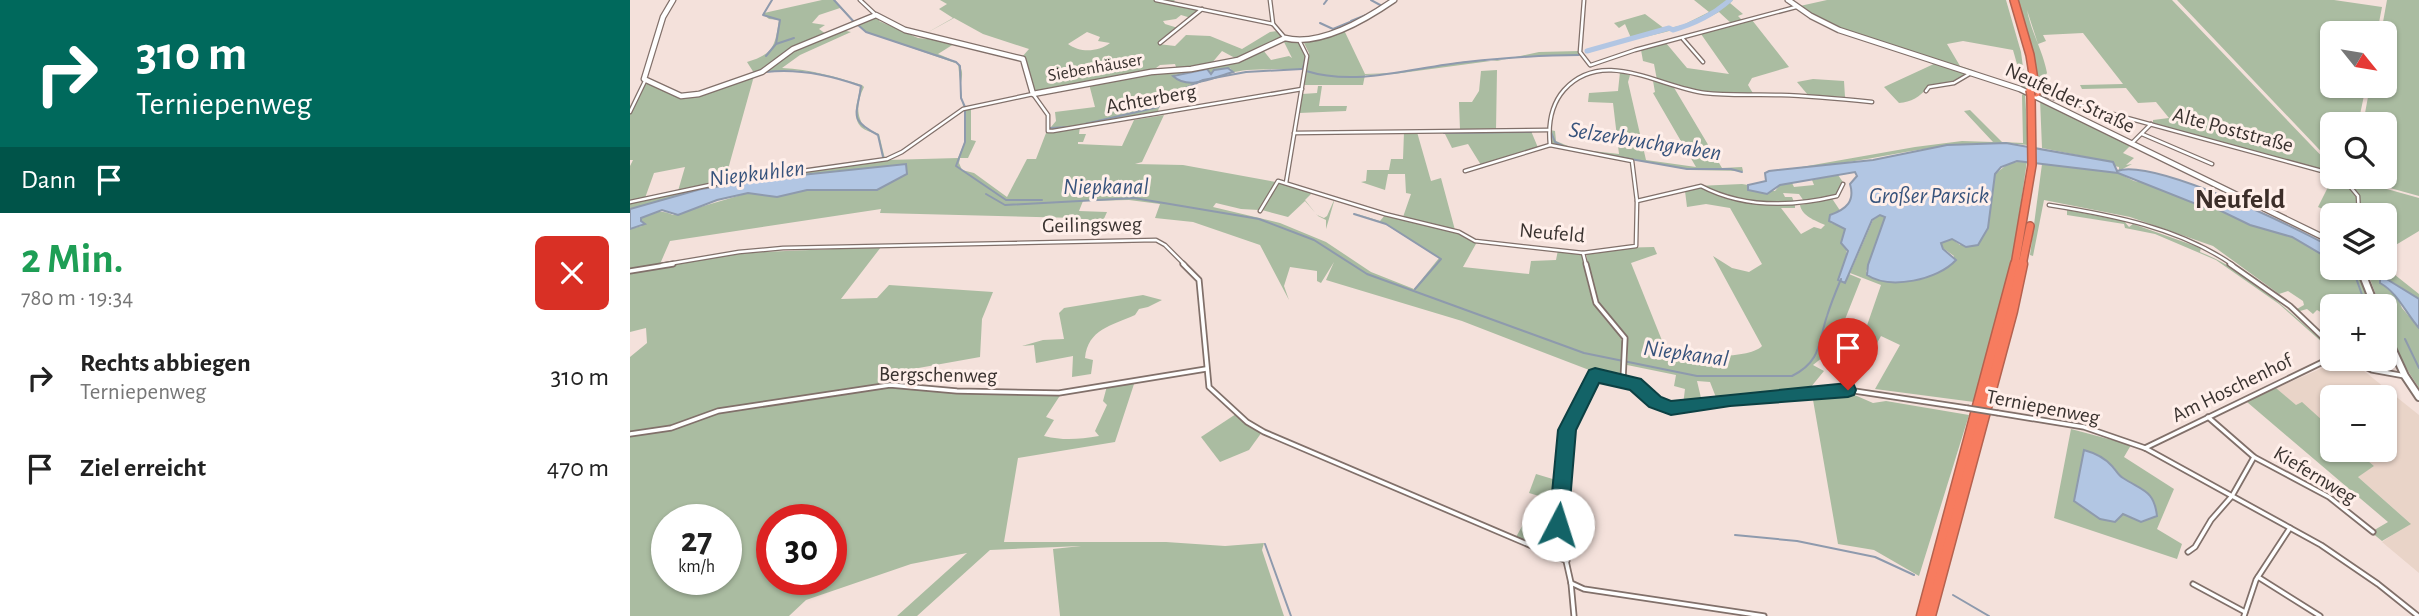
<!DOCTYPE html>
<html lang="de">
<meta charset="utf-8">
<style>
body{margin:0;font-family:"Alegreya Sans",sans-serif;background:#f6f6f6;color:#222;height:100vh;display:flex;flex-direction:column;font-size:26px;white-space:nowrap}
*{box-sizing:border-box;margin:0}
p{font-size:23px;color:#767676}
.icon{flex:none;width:38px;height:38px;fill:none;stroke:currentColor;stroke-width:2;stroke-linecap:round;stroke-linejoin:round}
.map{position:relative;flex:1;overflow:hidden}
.panel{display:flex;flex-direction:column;background:#fff;width:630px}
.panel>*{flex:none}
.banner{background:#00695c;color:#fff;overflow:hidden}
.needle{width:46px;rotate:120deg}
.tools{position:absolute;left:1690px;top:21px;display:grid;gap:14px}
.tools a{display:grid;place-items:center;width:77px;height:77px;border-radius:10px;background:#fff;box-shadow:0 2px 5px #0004;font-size:35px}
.speed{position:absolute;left:21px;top:504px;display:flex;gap:14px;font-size:35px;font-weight:700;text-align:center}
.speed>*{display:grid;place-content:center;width:91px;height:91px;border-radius:50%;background:#fff;box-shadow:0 2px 5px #0004;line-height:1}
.speed small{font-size:18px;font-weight:400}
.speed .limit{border:10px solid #d22;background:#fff;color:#111}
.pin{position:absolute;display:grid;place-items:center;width:60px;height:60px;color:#fff;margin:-72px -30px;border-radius:50% 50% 50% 0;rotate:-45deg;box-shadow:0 0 7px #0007}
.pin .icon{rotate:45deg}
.me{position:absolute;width:77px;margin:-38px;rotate:5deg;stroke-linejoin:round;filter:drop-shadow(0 0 5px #0008)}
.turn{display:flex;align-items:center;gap:24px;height:147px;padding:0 21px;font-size:32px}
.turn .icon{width:91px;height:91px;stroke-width:2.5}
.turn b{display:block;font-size:49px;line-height:60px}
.then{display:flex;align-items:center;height:66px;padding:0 21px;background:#0003;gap:14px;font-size:26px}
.round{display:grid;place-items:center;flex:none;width:74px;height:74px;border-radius:10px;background:#f6f6f6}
.summary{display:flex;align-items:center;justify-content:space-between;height:119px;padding:0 21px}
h1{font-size:42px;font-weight:700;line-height:52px;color:#1e9e55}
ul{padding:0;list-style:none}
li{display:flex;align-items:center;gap:21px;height:91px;padding:0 21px}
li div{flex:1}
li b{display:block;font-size:26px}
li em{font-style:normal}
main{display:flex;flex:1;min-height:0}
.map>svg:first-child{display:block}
.commercial{fill:#e9d4c8}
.green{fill:#aabca1;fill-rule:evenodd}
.water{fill:#b2c6e3;stroke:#8e9aad;stroke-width:2}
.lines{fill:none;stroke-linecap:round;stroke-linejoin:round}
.stream{stroke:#8e9aad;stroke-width:2}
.river{stroke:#b2c6e3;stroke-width:5}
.minor-far1-casing{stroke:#81706a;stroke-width:5}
.minor-casing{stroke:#81706a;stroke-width:7}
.tertiary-casing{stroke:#81706a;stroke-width:7}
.secondary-far1-casing{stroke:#81706a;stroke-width:7}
.secondary-casing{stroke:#81706a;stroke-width:10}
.motorway-far1-casing{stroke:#b5624f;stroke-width:10}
.motorway-casing{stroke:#b5624f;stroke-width:13}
.minor-far1{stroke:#fff;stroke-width:2.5}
.minor{stroke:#fff;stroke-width:3.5}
.tertiary{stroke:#fff;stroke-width:4.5}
.secondary-far1{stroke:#fff;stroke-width:4.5}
.secondary{stroke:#fff;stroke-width:6}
.motorway-far1{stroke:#f77c5f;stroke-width:7}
.motorway{stroke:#f77c5f;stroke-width:10}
.minor-bridge-casing{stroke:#81706a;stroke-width:7;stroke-linecap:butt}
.motorway-bridge-casing{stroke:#b5624f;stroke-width:10;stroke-linecap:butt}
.minor-bridge{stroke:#fff;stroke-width:3.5}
.motorway-bridge{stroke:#f77c5f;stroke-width:7}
.route{fill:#136367;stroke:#0c4043;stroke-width:2}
.labels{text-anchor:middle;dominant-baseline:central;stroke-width:6;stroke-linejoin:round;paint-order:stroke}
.far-street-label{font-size:18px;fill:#3a3330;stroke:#ffefea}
.street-label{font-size:21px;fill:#3a3330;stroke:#ffefea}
.water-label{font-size:23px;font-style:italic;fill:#37537c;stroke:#ffefea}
.district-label{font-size:28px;font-weight:bold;fill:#3c2e29;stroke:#ffefea}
</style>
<main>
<section class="panel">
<div class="banner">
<div class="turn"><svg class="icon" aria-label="right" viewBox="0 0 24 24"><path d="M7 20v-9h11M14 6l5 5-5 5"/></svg><div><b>310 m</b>Terniepenweg</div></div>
<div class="then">Dann<svg class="icon" aria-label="arrive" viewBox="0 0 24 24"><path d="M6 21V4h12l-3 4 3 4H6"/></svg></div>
</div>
<div class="summary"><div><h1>2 Min.</h1><p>780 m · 19:34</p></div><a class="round" style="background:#d93025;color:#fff"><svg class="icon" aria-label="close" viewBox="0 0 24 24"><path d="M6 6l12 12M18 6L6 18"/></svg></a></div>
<ul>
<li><svg class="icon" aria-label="right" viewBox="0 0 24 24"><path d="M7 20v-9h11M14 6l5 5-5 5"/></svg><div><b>Rechts abbiegen</b><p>Terniepenweg</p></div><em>310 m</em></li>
<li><svg class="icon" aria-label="arrive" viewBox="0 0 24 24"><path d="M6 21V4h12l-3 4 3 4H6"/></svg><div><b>Ziel erreicht</b></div><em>470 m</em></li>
</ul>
</section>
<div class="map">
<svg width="1789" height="616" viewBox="0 0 1789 616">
<rect width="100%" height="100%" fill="#f4e1db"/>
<polygon class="commercial" points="1699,365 1734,371 1789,415 1789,573 1752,542 1780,523 1727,476 1744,466 1725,450 1755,450 1755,397 1703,397 1703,430 1672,403 1666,406 1646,388"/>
<g class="green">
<path d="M 141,0 L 134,13 L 192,0 L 205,0 L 226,23 L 210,8 L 189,15 L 182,23 L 195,25 L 189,29 L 196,34 L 158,51 L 128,74 L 136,72 L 157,53 L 212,30 L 221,32 L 170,55 L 152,68 C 180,69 206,77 232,85 L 234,87 C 227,101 225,116 236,129 L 249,134 L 255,159 L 253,159 L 248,135 C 243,132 235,131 231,127 C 220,115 230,97 230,86 C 195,74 161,64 124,76 L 95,180 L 48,191 L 55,167 L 24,173 L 15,198 L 0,202 L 0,166 L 3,160 L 0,160 L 0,113 L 13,85 L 18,83 L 55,97 L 124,73 L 117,62 C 144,54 145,46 149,20 L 139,19 L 133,14 Z"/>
<path d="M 310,0 L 545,0 L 542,3 L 571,9 L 561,18 L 551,15 L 546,19 L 533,21 L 535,24 L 548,28 L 528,44 L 545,46 L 556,35 L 580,36 L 612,49 L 640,32 L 647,31 L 653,37 L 637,47 L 601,60 L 605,58 L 592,51 L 581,64 L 547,70 L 545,64 L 530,65 L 522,71 L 406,92 L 403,91 L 396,60 L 392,57 L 399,49 L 353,34 L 324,18 L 293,35 L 323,18 L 309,9 L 317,4 ZM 457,32 L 470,37 L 468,41 L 480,43 C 468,52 450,53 438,44 Z"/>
<path d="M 1064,0 L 1103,0 L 1100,3 L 1113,14 L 1108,16 L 1113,21 L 1102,24 L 1089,12 C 1048,35 1001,36 958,53 L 956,51 L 1001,38 L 995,24 L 989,28 L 984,23 L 1015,14 L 1035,29 L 1053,25 L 1079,12 Z"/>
<path d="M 1197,0 L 1376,0 L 1391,52 L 1396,90 L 1391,87 L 1391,78 L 1383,50 L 1333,41 L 1317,44 L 1330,66 L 1346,71 L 1329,68 C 1276,50 1217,38 1170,6 Z"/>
<path d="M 1388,0 L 1542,0 L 1703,168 L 1703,173 L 1523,124 L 1523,120 L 1539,118 L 1526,102 L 1508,103 L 1496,88 L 1452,89 L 1450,85 L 1493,84 L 1453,33 L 1413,35 L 1416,41 L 1408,44 L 1397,10 C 1401,32 1413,51 1417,73 L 1413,79 L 1415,90 L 1410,96 L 1402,49 Z"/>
<polygon points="1547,0 1704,0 1752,7 1747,33 1703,33 1703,86 1736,86 1728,124 1703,124 1703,164"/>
<polygon points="1757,0 1789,0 1789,196 1731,180 1731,177 1755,177 1755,124 1733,124 1740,86 1755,86 1755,33 1751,33"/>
<path d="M 243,18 L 249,18 L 249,21 L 288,38 L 327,42 L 308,54 C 352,70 319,79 336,107 L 333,106 L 328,64 L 236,32 L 226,24 Z"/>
<polygon points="1122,20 1159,67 1122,78 1118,85 1124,95 1075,93 1027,80 1024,64 1013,61 1011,50 1036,43 1057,68 1099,74 1071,34"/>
<polygon points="714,30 735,74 763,73 837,61 867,61 909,52 949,51 949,55 897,56 764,74 735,75 733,85 674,85 679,53 674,43"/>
<path d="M 653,40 L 670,43 L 676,54 L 673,69 C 654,69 636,69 617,70 C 597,72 527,91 528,114 L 450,127 L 449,134 L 456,134 L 453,142 L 448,142 L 448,144 L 492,146 L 504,120 L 534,115 L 512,162 L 505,164 L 553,165 L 646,182 L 629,210 L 611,209 L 586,203 L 583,207 L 650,223 L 696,242 L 741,272 L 784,289 L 809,258 L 755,224 L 724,213 L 750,221 L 755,215 L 830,233 L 847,242 L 833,267 L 899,274 L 901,261 L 926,260 L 928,250 L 952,253 C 955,269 957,287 964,302 C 984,341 998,320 992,376 L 967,373 L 832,321 L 696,280 L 704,262 L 691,283 L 687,281 L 687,271 L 660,267 L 654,286 L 659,300 L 630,245 L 563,222 L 525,218 L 530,204 L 499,200 L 453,201 L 449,211 L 477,212 L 468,232 L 453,233 L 457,220 L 447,218 L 250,213 L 251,209 L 40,241 L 30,264 L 0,270 L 0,229 L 12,226 L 11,218 C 24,212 30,209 43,215 L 118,193 L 147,197 L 177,190 L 247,190 L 175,176 L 152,177 L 71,189 L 0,209 L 0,203 L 94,182 L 257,160 L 328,158 L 334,143 L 334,110 L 341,107 L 341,140 L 346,141 L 338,158 L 330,158 L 329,163 L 332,170 L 344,173 L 377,197 L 397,159 L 406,159 L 416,133 L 426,121 L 425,112 L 465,107 L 459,84 L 603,61 L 624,56 L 633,50 L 641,60 L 659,56 L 662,58 ZM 600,68 L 603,72 L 565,84 L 544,75 L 577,69 L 580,74 L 586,69 Z"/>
<path d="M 1306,63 L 1339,73 L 1326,81 L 1298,87 C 1290,97 1281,102 1269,103 L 1254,87 Z"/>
<polygon points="867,70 866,130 830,130 829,102 842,102 849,91 851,71"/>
<polygon points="990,72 1000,75 998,82 1016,160 1066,167 1023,93 1025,92 1023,81 1043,86 1092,168 1112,167 1113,171 1060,170 975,154 945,152 921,144 920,130 925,131 926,141 945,149 989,154 983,103 958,102 959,93 988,91"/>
<polygon points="1183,79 1214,81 1215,97 1178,95 1167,82"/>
<polygon points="688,86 692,86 689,106 717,106 716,111 669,113 672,94 687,93"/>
<path d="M 1395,92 L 1398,145 C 1319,135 1240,164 1166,168 L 1285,147 L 1332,141 L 1363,142 L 1334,111 L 1340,110 L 1372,142 L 1393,143 L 1392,95 Z"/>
<polygon points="1410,99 1501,145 1493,153 1504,158 1496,165 1502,164 1489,171 1489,167 1484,166 1482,162 1412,148"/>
<polygon points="901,131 909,150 851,165 838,144 822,148 814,132"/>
<polygon points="774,132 787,132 801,181 811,178 825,230 773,217 781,194 776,193 775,174 758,174 755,190 731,182 736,181 737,170 759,170 761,159 773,159"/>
<polygon points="1397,161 1384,251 1344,402 1245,389 1270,345 1251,336 1247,343 1233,337 1251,285 1220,273 1243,220 1250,215 1255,217 1236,272 1253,281 1284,279 1319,266 1324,256 1310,246 1313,241 1322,239 1330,245 1358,228 1365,174 1379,163"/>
<polygon points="1412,164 1488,173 1504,181 1520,184 1567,205 1582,206 1662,237 1703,261 1703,268 1712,268 1727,277 1724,268 1728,268 1743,306 1703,306 1703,319 1687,310 1683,314 1677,309 1670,311 1667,309 1674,305 1673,301 1658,291 1649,294 1583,246 1500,217 1414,200 1403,256 1400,255"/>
<path d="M 1208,175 L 1213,182 L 1207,194 L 1201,197 L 1211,212 L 1206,213 L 1201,223 L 1215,228 L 1217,258 L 1208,280 L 1215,282 L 1219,274 L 1231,279 L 1210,332 L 1229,339 L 1219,357 L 1213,357 L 1208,364 L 1193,357 L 1183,365 L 1194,371 L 1176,393 L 1087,400 L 1080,382 L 1067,381 L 1072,402 L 1053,405 L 1055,389 L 1044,386 L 1046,375 L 997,365 C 1001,325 983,331 968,303 C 960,288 959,270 956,253 L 985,248 L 1024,247 L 1027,254 L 1001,263 L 1037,353 C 1058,355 1117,361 1132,346 L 1083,256 L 1102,268 L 1119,272 L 1132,264 L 1100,208 L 1076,204 L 1057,207 L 1055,191 L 1008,202 L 1072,187 L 1090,196 L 1076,186 L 1067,186 L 1112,184 L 1118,185 L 1118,190 L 1145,191 L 1150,185 L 1162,183 L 1164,187 L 1184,185 L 1182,180 ZM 1153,193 L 1169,194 L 1176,204 L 1170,205 C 1172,216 1184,220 1195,225 L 1191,229 L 1184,227 L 1171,234 L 1151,208 L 1165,208 L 1165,205 L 1133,204 L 1164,202 L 1162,197 L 1155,197 Z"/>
<polygon points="1703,177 1711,177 1727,197 1727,215 1706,215 1688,207"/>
<polygon points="1714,177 1789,198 1789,231 1764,246 1755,255 1755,215 1730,215 1730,197"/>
<polygon points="647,183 683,192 675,200 687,215 694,218 697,216 705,198 696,229 696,220 688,216 675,201 658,217 632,210"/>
<path d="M 1437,210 L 1494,221 L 1499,227 L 1503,224 L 1571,248 L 1570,252 C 1618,270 1663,316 1703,350 L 1703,352 L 1649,304 L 1586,260 L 1525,234 L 1495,228 L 1494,224 L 1437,215 Z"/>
<polygon points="251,247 211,299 247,298 259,285 363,292 352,319 350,357 255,374 249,386 89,409 40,427 0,433 0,357 17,343 16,328 0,332 0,272 109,253"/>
<path d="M 1755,267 L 1789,294 L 1789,299 L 1751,275 L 1750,283 L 1765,292 L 1772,308 L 1789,328 L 1789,388 C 1774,365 1755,335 1755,306 L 1750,306 L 1736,268 Z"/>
<path d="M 513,295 L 532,300 L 518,307 L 509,309 L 505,315 C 481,326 458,329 455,358 L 463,360 L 461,374 L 442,377 L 443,356 L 406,363 L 404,345 L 392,346 L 413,340 L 434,339 L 429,313 L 434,308 Z"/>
<path d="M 505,381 L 485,442 L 388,458 L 374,542 L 536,542 L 595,546 L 634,543 L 632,550 L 654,616 L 430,616 L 423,549 L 451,546 L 360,550 L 287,616 L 267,616 L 337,553 L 281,564 L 176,600 L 159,616 L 0,616 L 0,435 L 40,429 L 88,412 L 260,387 L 326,392 L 431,394 L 416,417 L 424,420 L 414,436 C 435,441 449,439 469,436 L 465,431 L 477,405 L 473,401 L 477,386 ZM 37,520 L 96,520 L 96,579 L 37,579 ZM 142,520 L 201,520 L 201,579 L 142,579 Z"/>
<polygon points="1646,388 1666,405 1672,402 1703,430 1703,450 1725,450 1744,466 1728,477 1781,524 1752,541 1741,532 1758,522 1617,402"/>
<polygon points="1220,393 1243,403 1256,401 1339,415 1289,576 1244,550 1208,544 1182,394"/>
<polygon points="606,414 632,432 619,450 590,462 571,437"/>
<path d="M 1441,429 L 1501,445 L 1494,457 L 1544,489 L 1527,529 L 1552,544 L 1547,559 L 1424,518 ZM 1454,450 L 1484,467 L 1490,477 L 1470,519 L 1444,501 Z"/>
<polygon points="932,459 927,517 933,557 886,537 909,496 899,493 906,474 926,480 928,464"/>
</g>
<g class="water">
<path d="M 598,68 L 603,72 C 584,77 559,91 543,76 L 577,69 L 581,74 L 584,70 Z"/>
<path d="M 1376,143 L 1483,162 L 1487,171 C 1523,158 1665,227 1703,248 L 1703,261 L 1662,237 L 1620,225 L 1581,206 L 1576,208 L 1488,173 L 1387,161 L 1371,167 L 1365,174 L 1358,228 L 1348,245 L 1336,247 L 1322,239 L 1311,243 L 1313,249 L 1326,260 C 1308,280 1260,290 1237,275 L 1238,265 L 1255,217 L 1250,215 L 1242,220 L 1215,283 L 1208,280 L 1218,251 L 1211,243 L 1215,229 L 1199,221 L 1200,215 C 1217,209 1225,201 1220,184 L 1227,176 L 1225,172 L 1150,185 L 1137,194 L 1118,190 L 1118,185 L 1136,181 L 1135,173 L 1139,171 L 1243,160 L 1317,145 Z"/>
<polygon points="276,164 277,174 247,190 177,190 147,197 118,193 87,200 48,215 32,210 11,218 11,221 15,224 0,229 0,209 71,189 152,177"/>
<path d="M 1750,275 L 1789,299 L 1789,328 C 1775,312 1768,293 1750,283 Z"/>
<path d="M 1454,450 C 1465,453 1474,457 1482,466 C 1486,470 1488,475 1493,478 C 1513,491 1524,490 1527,516 L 1511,522 L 1493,514 L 1485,522 L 1470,519 L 1444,501 Z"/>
</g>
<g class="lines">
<g class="stream">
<polyline points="204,0 224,22"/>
<polyline points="741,0 752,6"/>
<polyline points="694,4 697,0"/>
<polyline points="721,21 736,15"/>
<polyline points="690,23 703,29 720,22"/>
<polyline points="228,25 236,32 326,62 330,66 331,98 335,107"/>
<polyline points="146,44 164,38"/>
<polyline points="136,56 146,44 150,20 133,15 142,0"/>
<polyline points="673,68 676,56"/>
<path d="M 676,71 C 728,87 784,67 836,62 C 874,58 911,55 949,55"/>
<path d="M 136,72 C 169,68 200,75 231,86 C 227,116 218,119 248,135 L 253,157"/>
<polyline points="51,98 69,96"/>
<polyline points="335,110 335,142 326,166 376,200 412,200"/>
<polyline points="455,124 528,107 539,96 573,80 616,72 672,69"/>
<polyline points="420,128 439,127"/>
<polyline points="921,132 925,142 933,146"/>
<polyline points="814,133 901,132"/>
<polyline points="955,151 1057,169 1101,169 1112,172"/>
<path d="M 356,194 L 375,205 L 504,198 L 629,219 L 684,240 L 737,274 L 954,353 L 1067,376 L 1162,376 C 1192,361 1188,342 1197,316 C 1201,303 1206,291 1211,279"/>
<polyline points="724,214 756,224 811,259 785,289"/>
<polyline points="1726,278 1736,306"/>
<polyline points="1775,339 1789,368"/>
<polyline points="1105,535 1167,541 1245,557 1284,575"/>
<polyline points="635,544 661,616"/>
<polyline points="1323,595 1359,616"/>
</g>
<path class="river" d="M 957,51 L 1039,28 L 1043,30 C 1065,24 1083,15 1100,0"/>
<defs>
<g id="minor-far1">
<polyline points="230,0 246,15"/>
<polyline points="526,0 643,24"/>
<polyline points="640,0 643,24 655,38"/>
<polyline points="954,0 950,52 960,65"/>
<polyline points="1053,39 1073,62"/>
<polyline points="530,43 572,9"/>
<polyline points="961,65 1005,50 1166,7"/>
<polyline points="1296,91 1299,87 1324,83 1341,73"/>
<polyline points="1413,95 1703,174"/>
<polyline points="0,112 15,81"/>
<polyline points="664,133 918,130"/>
<polyline points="1512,134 1582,164"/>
<polyline points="1502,143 1521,124"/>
<polyline points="835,171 920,145"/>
<polyline points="1712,177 1728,196 1729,215"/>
<polyline points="656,183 677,56 670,42"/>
<path d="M 1007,201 L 1071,186 C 1113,208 1161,207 1207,196 L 1213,184"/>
<polyline points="0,202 94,182 257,159 272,152 333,109 403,94 418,115 418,131 423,131 672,89"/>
<path d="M 1419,205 C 1482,215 1550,228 1603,265"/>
<path d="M 630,211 L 648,181 L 755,214 L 829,232 L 845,241 L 953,253 L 1006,246 L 1007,201 L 1002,161 L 920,145 C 918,125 920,106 934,90 C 973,47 1029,87 1075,93 C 1100,96 1126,94 1151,95 C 1181,96 1212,99 1242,102"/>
<polyline points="953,253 956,265"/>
<polyline points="32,265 109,252 153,248 526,240 535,245 555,265"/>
</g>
<g id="minor">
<polyline points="553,264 569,280 579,387 617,422 634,432 937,561"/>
<polyline points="956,264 966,303 995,338 993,380"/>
<polyline points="1600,264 1660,306 1703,347"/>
<polyline points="0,271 43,264"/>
<polyline points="1720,359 1742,370 1775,376"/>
<polyline points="1368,413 1454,427 1515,448 1691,545 1748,584 1788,616"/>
<polyline points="1578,417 1624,457 1699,497 1743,532"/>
<polyline points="0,434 41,428 88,411 260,385 327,391 429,393 576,369"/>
<polyline points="1515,448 1703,357"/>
<polyline points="1558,552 1565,547 1581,520 1602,496 1624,457"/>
<polyline points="1628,577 1690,616"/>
<polyline points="941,583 954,589 1134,616"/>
<polyline points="1563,584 1615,612"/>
<polyline points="944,616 941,583 928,525 939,425 965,375 1005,384 1025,402 1041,408 1218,390 1337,408"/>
<polyline points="1614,616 1626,580 1660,528"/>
</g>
<path id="tertiary" d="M 43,0 L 33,17 L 14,79 L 51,96 L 69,94 L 132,72 L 163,49 L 246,15 L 275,30 L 393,59 L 403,94 L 521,72 L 561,69 L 608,60 L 655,38 C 690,47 735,20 764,0"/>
<polyline id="secondary-far1" points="1158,0 1181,16 1209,30 1390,89 1703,242"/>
<g id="secondary">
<polyline points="1730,268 1745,306"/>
<polyline points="1755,333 1775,376 1789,397"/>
</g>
<g id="motorway-far1">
<polyline points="1384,0 1400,55 1406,93"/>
<polyline points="1385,265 1402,165 1401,96"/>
<polyline points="1392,265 1400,226"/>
</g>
<g id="motorway">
<polyline points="1292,616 1386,264"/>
<polyline points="1300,616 1382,311 1392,264"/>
</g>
</defs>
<use href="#minor-far1" class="minor-far1-casing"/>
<use href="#minor" class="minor-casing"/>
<use href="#tertiary" class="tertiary-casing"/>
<use href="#secondary-far1" class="secondary-far1-casing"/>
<use href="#secondary" class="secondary-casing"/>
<use href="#motorway-far1" class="motorway-far1-casing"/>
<use href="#motorway" class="motorway-casing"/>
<use href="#minor-far1" class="minor-far1"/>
<use href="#minor" class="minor"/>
<use href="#tertiary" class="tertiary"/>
<use href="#secondary-far1" class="secondary-far1"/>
<use href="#secondary" class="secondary"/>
<use href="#motorway-far1" class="motorway-far1"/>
<use href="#motorway" class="motorway"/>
<defs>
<polyline id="minor-bridge" points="1337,408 1368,413"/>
<polyline id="motorway-bridge" points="1400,90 1401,96"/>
</defs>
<use href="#minor-bridge" class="minor-bridge-casing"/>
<use href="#motorway-bridge" class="motorway-bridge-casing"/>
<use href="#minor-bridge" class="minor-bridge"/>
<use href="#motorway-bridge" class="motorway-bridge"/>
</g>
<polygon class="route" points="965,368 1011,379 1031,397 1041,401 1218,383 1224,385 1226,390 1224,395 1218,397 1100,406 1041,415 1019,407 1000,390 969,383 946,430 938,525 935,531 928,533 922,531 919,525 928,430 959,370"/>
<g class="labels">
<g class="far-street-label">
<text transform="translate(465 68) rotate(-10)">Siebenhäuser</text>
</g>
<g class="street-label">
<text transform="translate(1440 98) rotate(25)">Neufelder Straße</text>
<text transform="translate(521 99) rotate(-10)">Achterberg</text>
<text transform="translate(1603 130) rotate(15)">Alte Poststraße</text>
<text transform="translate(462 225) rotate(-1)">Geilingsweg</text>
<text transform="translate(922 233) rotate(5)">Neufeld</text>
<text transform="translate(308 375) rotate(1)">Bergschenweg</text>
<text transform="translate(1602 388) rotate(-26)">Am Hoschenhof</text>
<text transform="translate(1413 407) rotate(11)">Terniepenweg</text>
<text transform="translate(1685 475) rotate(31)">Kiefernweg</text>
</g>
<g class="water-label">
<text transform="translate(1015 142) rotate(9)">Selzerbruchgraben</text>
<text transform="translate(127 174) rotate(-7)">Niepkuhlen</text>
<text x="476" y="187">Niepkanal</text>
<text x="1299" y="196">Großer Parsick</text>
<text transform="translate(1056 354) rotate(8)">Niepkanal</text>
</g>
<g class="district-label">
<text x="1610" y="200">Neufeld</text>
</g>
</g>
</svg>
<div class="tools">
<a><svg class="needle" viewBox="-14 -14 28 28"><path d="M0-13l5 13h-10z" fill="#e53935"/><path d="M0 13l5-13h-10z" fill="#767676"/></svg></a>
<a><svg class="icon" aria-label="search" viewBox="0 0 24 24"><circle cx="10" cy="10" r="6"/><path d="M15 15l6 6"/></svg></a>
<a><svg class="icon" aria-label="layers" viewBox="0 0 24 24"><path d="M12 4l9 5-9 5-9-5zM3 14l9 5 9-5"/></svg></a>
<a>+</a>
<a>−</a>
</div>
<div class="speed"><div>27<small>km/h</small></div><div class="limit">30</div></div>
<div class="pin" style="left:1218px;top:390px;background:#d93025"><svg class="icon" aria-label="arrive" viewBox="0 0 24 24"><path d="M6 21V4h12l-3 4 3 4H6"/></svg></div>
<svg class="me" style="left:928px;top:525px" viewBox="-20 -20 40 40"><circle r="19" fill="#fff"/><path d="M0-13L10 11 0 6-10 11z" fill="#136367"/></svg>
</div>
</main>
